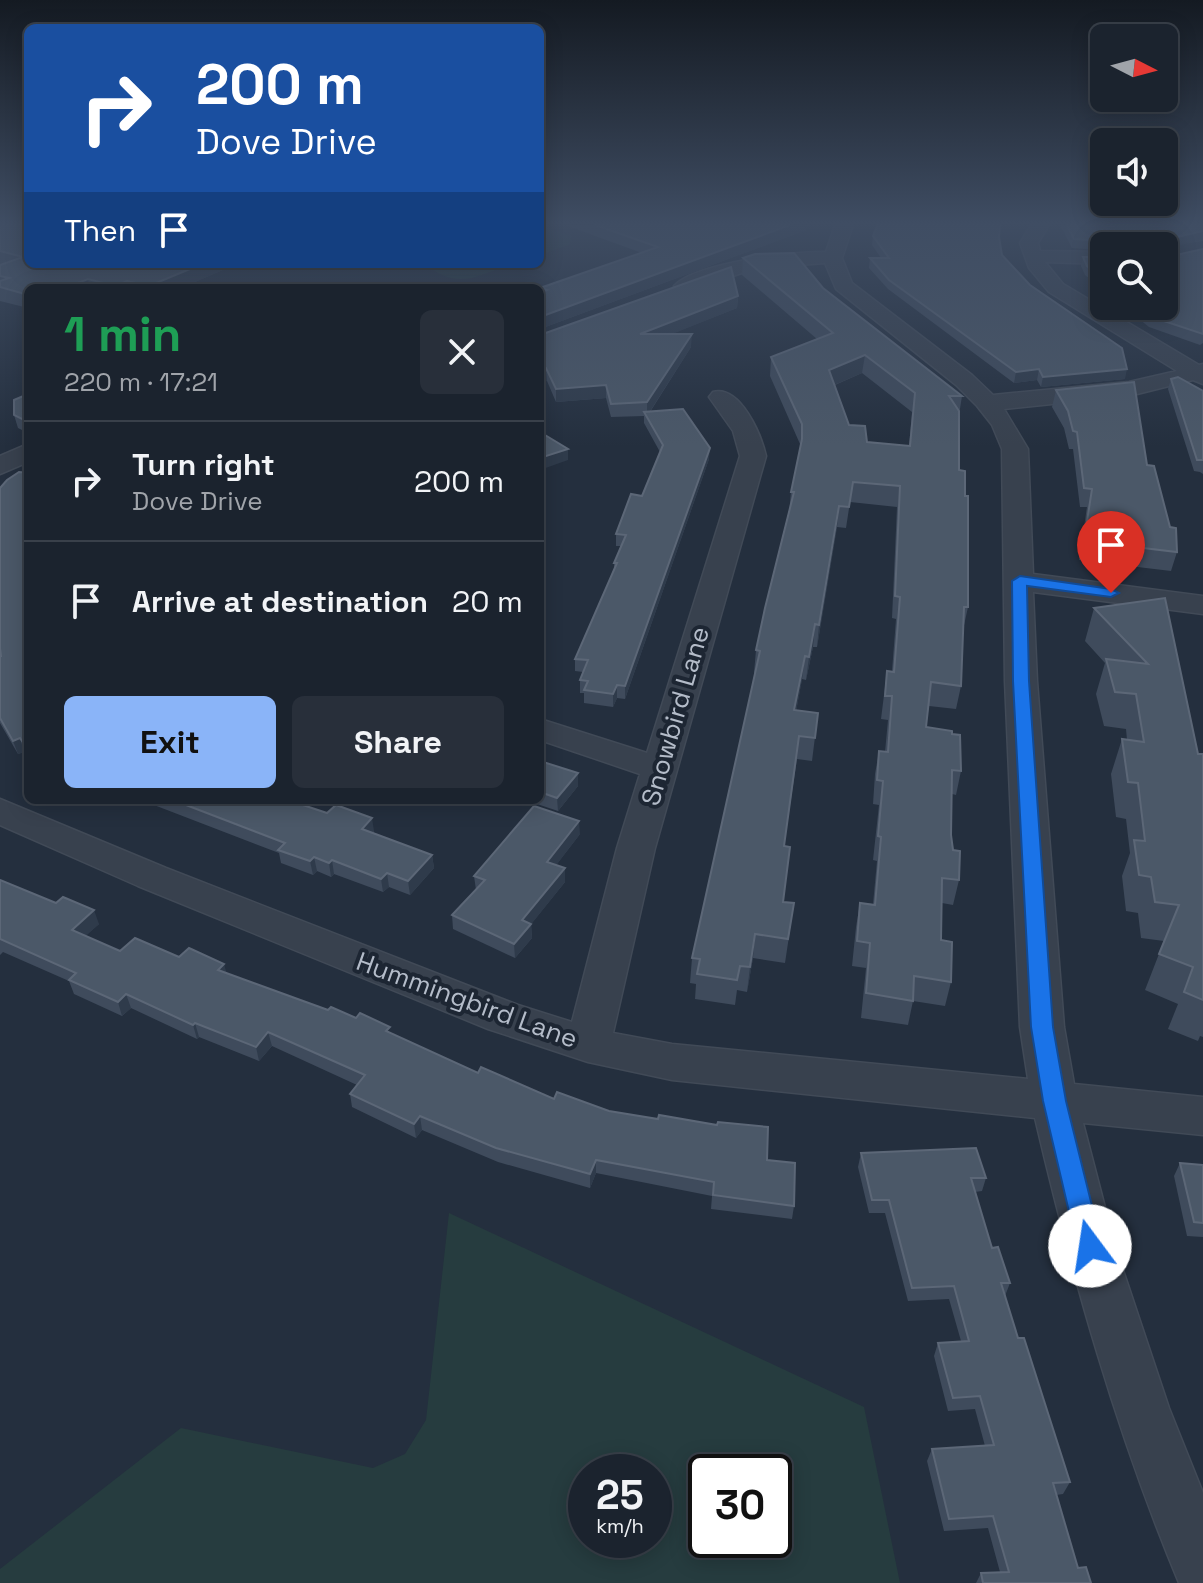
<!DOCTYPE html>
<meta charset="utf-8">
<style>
body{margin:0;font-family:"Space Grotesk",sans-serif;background:#282f3a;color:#f1f3f6;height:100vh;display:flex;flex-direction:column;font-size:30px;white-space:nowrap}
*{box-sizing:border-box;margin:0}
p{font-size:26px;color:#a0a4aa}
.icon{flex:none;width:44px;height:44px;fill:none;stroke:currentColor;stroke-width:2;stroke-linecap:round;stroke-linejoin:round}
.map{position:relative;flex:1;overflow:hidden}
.details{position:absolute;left:24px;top:284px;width:520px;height:520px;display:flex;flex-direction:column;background:#1b232e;border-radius:12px;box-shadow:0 4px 20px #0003,0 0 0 2px #39404a}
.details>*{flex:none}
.top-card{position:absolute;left:24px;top:24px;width:520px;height:244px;border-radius:12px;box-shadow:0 4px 20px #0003,0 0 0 2px #39404a;background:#1a4fa0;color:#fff;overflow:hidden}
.needle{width:52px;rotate:96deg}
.tools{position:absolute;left:1090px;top:24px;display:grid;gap:16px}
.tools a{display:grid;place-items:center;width:88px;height:88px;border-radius:12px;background:#1b232e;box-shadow:0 4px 20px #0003,0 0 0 2px #39404a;font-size:40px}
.speed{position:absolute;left:568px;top:1454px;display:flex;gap:16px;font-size:40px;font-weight:700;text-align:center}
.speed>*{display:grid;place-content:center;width:104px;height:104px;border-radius:50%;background:#1b232e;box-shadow:0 4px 20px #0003,0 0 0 2px #39404a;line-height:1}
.speed small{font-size:20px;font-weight:400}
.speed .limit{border:4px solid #111;border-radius:12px;background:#fff;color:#111}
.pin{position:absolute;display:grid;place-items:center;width:68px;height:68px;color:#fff;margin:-82px -34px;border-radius:50% 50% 50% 0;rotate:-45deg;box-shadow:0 0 8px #0007}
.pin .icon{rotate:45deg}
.me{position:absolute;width:88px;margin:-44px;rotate:346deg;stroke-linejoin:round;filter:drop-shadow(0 0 6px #0008)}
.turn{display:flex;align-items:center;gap:28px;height:168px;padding:0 40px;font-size:36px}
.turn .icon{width:104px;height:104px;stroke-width:2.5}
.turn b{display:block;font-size:56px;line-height:68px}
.then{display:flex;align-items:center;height:76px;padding:0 40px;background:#0003;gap:16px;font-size:30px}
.round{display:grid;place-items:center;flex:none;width:84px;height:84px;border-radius:12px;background:#282f3a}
.overview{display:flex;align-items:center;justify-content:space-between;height:136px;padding:0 40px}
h1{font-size:48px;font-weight:800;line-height:60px;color:#1e9e55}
.cta{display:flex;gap:16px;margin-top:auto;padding:16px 40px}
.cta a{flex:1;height:92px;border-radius:12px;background:#8ab4f8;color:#111;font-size:32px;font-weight:800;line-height:92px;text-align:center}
.cta a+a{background:#282f3a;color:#f1f3f6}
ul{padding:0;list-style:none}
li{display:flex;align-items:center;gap:24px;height:120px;padding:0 40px;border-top:2px solid #39404a}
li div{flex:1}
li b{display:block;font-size:30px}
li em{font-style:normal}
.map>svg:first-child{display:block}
.green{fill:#263c3f;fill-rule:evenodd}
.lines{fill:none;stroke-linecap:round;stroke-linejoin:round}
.street-casing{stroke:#414a57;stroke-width:3}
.street{fill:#38414e;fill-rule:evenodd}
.wall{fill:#3f4b5c;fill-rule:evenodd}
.shaded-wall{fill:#2f3b4b}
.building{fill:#4b5868;stroke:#5c6777;stroke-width:2;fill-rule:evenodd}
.route{fill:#1a73e8;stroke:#114b97;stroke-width:2}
.labels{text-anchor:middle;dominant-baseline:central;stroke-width:8;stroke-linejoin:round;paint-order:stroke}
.street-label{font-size:26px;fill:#b4bcc9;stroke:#1d2633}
</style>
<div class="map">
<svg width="1203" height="1583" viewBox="0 0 1203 1583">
<rect width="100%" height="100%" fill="#242f3e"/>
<g class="green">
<polygon points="540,226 572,236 569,245 540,255"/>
<path d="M 425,264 L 512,264 C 475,276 459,291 425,264 Z"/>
<path d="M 449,1213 L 864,1407 L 900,1583 L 0,1583 L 0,1569 L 181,1428 L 373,1468 L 405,1454 L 426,1420 ZM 586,1472 L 654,1472 L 654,1540 L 586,1540 ZM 706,1472 L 774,1472 L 774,1540 L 706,1540 Z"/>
</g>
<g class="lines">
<defs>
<g id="street">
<path d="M 835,225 L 853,225 L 842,258 L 852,283 L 972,375 L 993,395 L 1129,382 L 1177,371 L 1049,292 L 1029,268 L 1020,243 L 1031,225 L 1049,225 L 1038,243 L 1040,251 L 1104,252 L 1104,264 L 1045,262 L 1063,284 L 1199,365 L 1203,364 L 1203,384 L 1193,380 L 1129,396 L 1004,409 L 1028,449 L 1033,574 L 1203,596 L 1203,614 L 1033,592 L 1037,681 L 1064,1027 L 1074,1084 L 1203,1097 L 1203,1135 L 1083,1123 L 1115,1246 L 1169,1408 L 1203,1493 L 1203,1583 L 1179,1583 C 1116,1432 1072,1276 1035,1118 L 672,1080 L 588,1062 L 488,1029 L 138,886 L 0,825 L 0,799 L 166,868 L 518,1005 L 572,1022 L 617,848 L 640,774 L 540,740 L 540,719 L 647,753 L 740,456 L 733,431 L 709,397 L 713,392 C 740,385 761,434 766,456 L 655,848 L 613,1033 L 672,1044 L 1028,1079 L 1020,1027 L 1005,681 L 1002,449 L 992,425 L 977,406 L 956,385 L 836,289 L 825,263 L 757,268 L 684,292 L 674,286 C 695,263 794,251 826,252 Z"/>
<polygon points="28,444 28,462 0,474 0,456"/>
</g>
</defs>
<use href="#street" class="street-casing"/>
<use href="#street" class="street"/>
</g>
<g class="wall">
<polygon points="0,225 28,264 224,264 225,269 181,288 28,288 28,308 0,301 0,265 2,264 0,264"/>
<polygon points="565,225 808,225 806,230 540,329 540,288 642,253"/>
<polygon points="1060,225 1203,225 1203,241 1164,246 1104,246 1104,250 1072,248"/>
<polygon points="873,236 999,237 1002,255 1030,285 1125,379 1041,387 1037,380 1014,383 888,289 869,268 870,258 881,258 872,245"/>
<polygon points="1203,249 1203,343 1200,345 1149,327 1123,306 1164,306 1167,257"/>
<polygon points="1083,257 1104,257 1104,290 1085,275 1081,266"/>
<path d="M 743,258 L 823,288 L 962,396 L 959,415 L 959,470 L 965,496 L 968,607 L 963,630 L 961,686 L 956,709 L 929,706 L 926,727 L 952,734 L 961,771 L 956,795 L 952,794 L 951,835 L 959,880 L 953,905 L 942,903 L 941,940 L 951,982 L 945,1006 L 913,1001 L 908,1025 L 861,1018 L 866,968 L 852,966 L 856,927 L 860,903 L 873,904 L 877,861 L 873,860 L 879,805 L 873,804 L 875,774 L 879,751 L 885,752 L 888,720 L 881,719 L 887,671 L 892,671 L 896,619 L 892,618 L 897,507 L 850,502 L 846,528 L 837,527 L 817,647 L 813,647 L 806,680 L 802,679 L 796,711 L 818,713 L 812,761 L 797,759 L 784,846 L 783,902 L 794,903 L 785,963 L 753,958 L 747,992 L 737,990 L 735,1005 L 695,999 L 696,984 L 690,983 L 692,958 L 755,673 L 754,673 L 756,650 L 789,513 L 791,492 L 800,448 L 800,444 L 770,376 L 771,357 L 817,339 L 742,275 ZM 862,373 L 912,412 L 909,446 L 867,442 L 849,425 L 835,385 Z"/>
<polygon points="738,296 737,308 671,334 691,347 650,412 709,459 625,699 617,698 613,707 584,703 584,693 580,693 580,680 583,672 575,671 575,659 614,569 614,563 621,546 616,546 616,534 642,496 660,452 644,423 644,416 611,417 606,398 556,402 547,381 540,382 540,335"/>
<polygon points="1171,379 1203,391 1203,474 1200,472 1194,471 1168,389"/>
<polygon points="1056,390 1147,465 1177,552 1171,571 1079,560 1087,507 1080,507 1073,449 1069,449 1064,428 1052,407"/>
<polygon points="28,394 28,433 18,428 14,415"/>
<polygon points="28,473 28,757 24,752 18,754 0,723 0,656 1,656"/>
<polygon points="1165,598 1198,754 1203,754 1203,1037 1200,1036 1198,1041 1168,1029 1178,1004 1145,990 1164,941 1141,938 1138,913 1126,911 1122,876 1130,853 1126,819 1116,817 1111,774 1122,739 1127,740 1126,729 1104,726 1096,694 1105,663 1085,641 1094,608"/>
<polygon points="540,761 578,786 558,811 525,800 540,800"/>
<polygon points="141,800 288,800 374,831 373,833 432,855 434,868 410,895 389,887 383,892 334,874 331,877 317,871 313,875 281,863 279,853"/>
<polygon points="580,834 556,865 565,882 531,924 532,938 515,958 453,929 452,915 476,890 474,876"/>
<polygon points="0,880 99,924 85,936 120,951 179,957 391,1033 478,1073 554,1099 609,1111 767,1160 794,1206 792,1219 711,1209 712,1196 596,1173 590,1188 498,1162 422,1130 416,1138 352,1107 350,1094 357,1085 272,1046 259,1061 199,1037 197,1039 131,1008 122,1016 74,994 69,981 3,952 0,955"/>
<polygon points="861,1153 986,1178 982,1191 975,1192 992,1248 1010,1283 1005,1296 1018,1338 1070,1482 1063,1494 1056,1495 1078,1568 1091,1583 976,1583 981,1573 1000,1572 988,1528 944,1531 927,1461 932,1449 985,1446 975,1409 948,1411 934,1356 938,1343 961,1341 949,1299 908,1301 885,1213 869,1213 858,1167"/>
<polygon points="1180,1163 1203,1165 1203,1237 1187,1236 1174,1176"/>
</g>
<g class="shaded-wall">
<polygon points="790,225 808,225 806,230 540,329 540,317"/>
<polygon points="1203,231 1202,240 1164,249 1164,240"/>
<polygon points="202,264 224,264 225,269 181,288 149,288 149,286"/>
<polygon points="88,279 90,288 65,288"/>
<polygon points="127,281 129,288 116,288 115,286"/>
<polygon points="738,296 737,308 640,347 640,334"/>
<polygon points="692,334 691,347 647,416 647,402"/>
<polygon points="865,355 862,373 827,388 829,370"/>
<polygon points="546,368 547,381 540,382 540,369"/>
<polygon points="1039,369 1037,380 1014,383 1016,372"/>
<polygon points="1127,369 1125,379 1041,387 1043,377"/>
<polygon points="606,385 606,398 556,402 556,389"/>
<polygon points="710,448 709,459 625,699 625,686"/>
<polygon points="568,449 568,460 540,470 540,458"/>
<polygon points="839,506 837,527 817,647 819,625"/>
<polygon points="28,543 28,568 24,544"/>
<polygon points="815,624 813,647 806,680 809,657"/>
<polygon points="805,656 802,679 792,734 794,710"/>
<polygon points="617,685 617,698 613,707 613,694"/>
<polygon points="20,738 24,752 18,754 13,741"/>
<polygon points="578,773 578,786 558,811 557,798"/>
<polygon points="372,818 374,831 364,842 362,829"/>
<polygon points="579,821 580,834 548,876 547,862"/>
<polygon points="432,855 434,868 410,895 408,881"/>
<polygon points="314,857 317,871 313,875 310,861"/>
<polygon points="332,860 334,874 331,877 329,863"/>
<polygon points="565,868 565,882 525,932 531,924 532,938 515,958 514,944 522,920"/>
<polygon points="387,873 389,887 383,892 381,879"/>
<polygon points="94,910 99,924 77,944 72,930"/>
<polygon points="755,934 753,958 747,992 750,967"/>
<polygon points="224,964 228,978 218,970"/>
<polygon points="126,994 131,1008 122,1016 118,1002"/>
<polygon points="195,1023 199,1037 197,1039 193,1025"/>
<polygon points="268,1032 272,1046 259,1061 256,1047"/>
<polygon points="420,1116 422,1130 416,1138 414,1124"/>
<polygon points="596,1160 596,1173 590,1188 590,1174"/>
</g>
<g class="building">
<polygon points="0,225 28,225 28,264 202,264 149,286 127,281 115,286 88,279 65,288 28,288 28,295 0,287 0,281 9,278 0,276 0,265 23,257 0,251"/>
<polygon points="595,225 790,225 540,317 540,293 547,290 540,288 658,247"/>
<polygon points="877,225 1000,225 999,237 1002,255 1030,285 1122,348 1127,369 1043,377 1039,369 1016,372 889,280 870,258 889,258 873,236"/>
<polygon points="1067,225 1203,225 1203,231 1164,240 1164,246 1108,246 1108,241 1074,239"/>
<polygon points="1203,249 1203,334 1152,317 1138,306 1164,306 1164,254 1167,257"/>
<path d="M 794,253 L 823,288 L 962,396 L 949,396 L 959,411 L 959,470 L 965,471 L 965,496 L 968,496 L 968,607 L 964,607 L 961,686 L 931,682 L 926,727 L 952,731 L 952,734 L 960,735 L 961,771 L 952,770 L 951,835 L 953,850 L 960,851 L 959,880 L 942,878 L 941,940 L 952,942 L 951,982 L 914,976 L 913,1001 L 866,993 L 870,943 L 857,941 L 860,903 L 875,905 L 881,837 L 878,836 L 883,781 L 877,780 L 879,751 L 888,752 L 892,696 L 885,696 L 887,671 L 894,672 L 900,597 L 895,596 L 900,486 L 853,482 L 849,507 L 839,506 L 819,625 L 815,624 L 809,657 L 805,656 L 794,710 L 818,713 L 815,738 L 799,736 L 784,846 L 790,847 L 783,902 L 794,903 L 788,939 L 755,934 L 750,967 L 740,966 L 737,980 L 697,974 L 700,959 L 692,958 L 760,651 L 756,650 L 765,608 L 794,492 L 791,492 L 802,439 L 802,424 L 771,357 L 833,333 L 743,258 L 755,254 ZM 865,355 L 915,393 L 910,446 L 867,442 L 865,426 L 849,425 L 829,370 Z"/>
<polygon points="1083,257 1104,257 1104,279 1087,266"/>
<polygon points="731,267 738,296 640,334 692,334 647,402 611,404 606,385 556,389 546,368 540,369 540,335"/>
<polygon points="1178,377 1203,391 1203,460 1197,460 1171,379"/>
<polygon points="1134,382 1147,465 1154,466 1170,527 1176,528 1177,552 1084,541 1092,489 1084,488 1077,432 1073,431 1068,411 1056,390"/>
<polygon points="28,394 28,422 14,415 14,400"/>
<polygon points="683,409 710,448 625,686 617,685 613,694 584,690 588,681 580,680 588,660 575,659 617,563 614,563 626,535 616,534 631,494 642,496 663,445 644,412"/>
<polygon points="540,432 568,449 540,458"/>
<polygon points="19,472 28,473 28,543 24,544 28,568 28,750 20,738 13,741 0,718 0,656 1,656 0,648 0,488 7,480"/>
<polygon points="1165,598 1198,754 1203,754 1203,1000 1184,992 1193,967 1159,954 1179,905 1155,902 1151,877 1139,875 1134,840 1145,841 1138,783 1128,782 1122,739 1144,742 1136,694 1115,692 1106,659 1148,664 1094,608"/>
<polygon points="540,761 578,773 557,798 540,792"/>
<polygon points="173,800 288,800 327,813 336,805 372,818 362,829 432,855 408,881 387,873 381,879 332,860 329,863 314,857 310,861 278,850 285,843"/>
<polygon points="534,806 579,821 547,862 565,868 522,920 531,924 514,944 452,915 485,880 474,876"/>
<polygon points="0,880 56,903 63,897 94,910 72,930 120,951 135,938 179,957 189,948 224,964 218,970 328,1010 331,1007 356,1018 360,1013 390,1027 386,1031 478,1073 481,1067 554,1099 557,1092 609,1111 658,1119 659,1115 717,1125 718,1122 768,1127 767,1160 795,1163 794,1206 713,1195 714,1182 596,1160 590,1174 496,1148 420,1116 414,1124 350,1094 365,1075 268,1032 256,1047 195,1023 193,1025 126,994 118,1002 69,980 76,973 0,939"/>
<polygon points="976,1148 986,1178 971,1178 992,1248 998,1247 1010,1283 1001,1283 1018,1338 1024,1338 1070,1482 1053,1483 1078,1568 1086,1567 1091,1583 983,1583 981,1573 1009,1572 993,1516 949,1519 932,1449 994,1445 980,1396 953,1398 938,1343 969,1341 954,1286 912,1288 889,1200 872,1200 861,1153"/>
<polygon points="1180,1163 1203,1165 1203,1223 1194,1222"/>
</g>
<linearGradient id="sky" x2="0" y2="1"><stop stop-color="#141a22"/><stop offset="0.5" stop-color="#3f4d63"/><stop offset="1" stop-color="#3f4d63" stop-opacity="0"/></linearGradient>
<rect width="1203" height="446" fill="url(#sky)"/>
<polygon class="route" points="1020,576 1111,589 1119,593 1111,597 1027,586 1029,681 1053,1027 1066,1101 1102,1246 1099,1255 1090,1258 1081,1255 1077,1246 1043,1101 1031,1027 1013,681 1012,581"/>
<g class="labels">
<g class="street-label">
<text transform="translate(675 716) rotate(-74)">Snowbird Lane</text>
<text transform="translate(467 1000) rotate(20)">Hummingbird Lane</text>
</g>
</g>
</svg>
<div class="tools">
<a><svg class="needle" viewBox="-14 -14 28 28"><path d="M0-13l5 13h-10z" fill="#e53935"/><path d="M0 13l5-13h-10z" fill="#a0a4aa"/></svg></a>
<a><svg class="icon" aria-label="sound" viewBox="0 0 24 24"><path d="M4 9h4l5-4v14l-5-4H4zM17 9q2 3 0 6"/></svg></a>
<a><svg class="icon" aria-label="search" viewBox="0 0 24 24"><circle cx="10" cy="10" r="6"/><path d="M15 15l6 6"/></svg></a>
</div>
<div class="speed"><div>25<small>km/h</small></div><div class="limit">30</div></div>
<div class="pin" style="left:1111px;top:593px;background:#d93025"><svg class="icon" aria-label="arrive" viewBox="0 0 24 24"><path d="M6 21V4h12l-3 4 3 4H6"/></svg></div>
<svg class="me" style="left:1090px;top:1246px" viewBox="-20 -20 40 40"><circle r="19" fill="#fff"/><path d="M0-13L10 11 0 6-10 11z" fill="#1a73e8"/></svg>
<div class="top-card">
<div class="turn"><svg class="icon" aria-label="right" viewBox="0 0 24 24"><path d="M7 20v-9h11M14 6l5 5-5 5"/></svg><div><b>200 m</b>Dove Drive</div></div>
<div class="then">Then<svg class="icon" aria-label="arrive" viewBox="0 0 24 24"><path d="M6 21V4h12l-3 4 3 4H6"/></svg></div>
</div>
<section class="details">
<div class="overview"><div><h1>1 min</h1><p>220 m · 17:21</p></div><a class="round"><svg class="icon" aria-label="close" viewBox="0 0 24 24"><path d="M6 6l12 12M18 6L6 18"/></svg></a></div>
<ul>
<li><svg class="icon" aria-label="right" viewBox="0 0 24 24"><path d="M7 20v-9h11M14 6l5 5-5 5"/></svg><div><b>Turn right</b><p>Dove Drive</p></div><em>200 m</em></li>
<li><svg class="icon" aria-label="arrive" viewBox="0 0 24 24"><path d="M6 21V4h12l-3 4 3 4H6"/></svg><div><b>Arrive at destination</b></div><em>20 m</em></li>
</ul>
<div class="cta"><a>Exit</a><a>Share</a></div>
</section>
</div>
